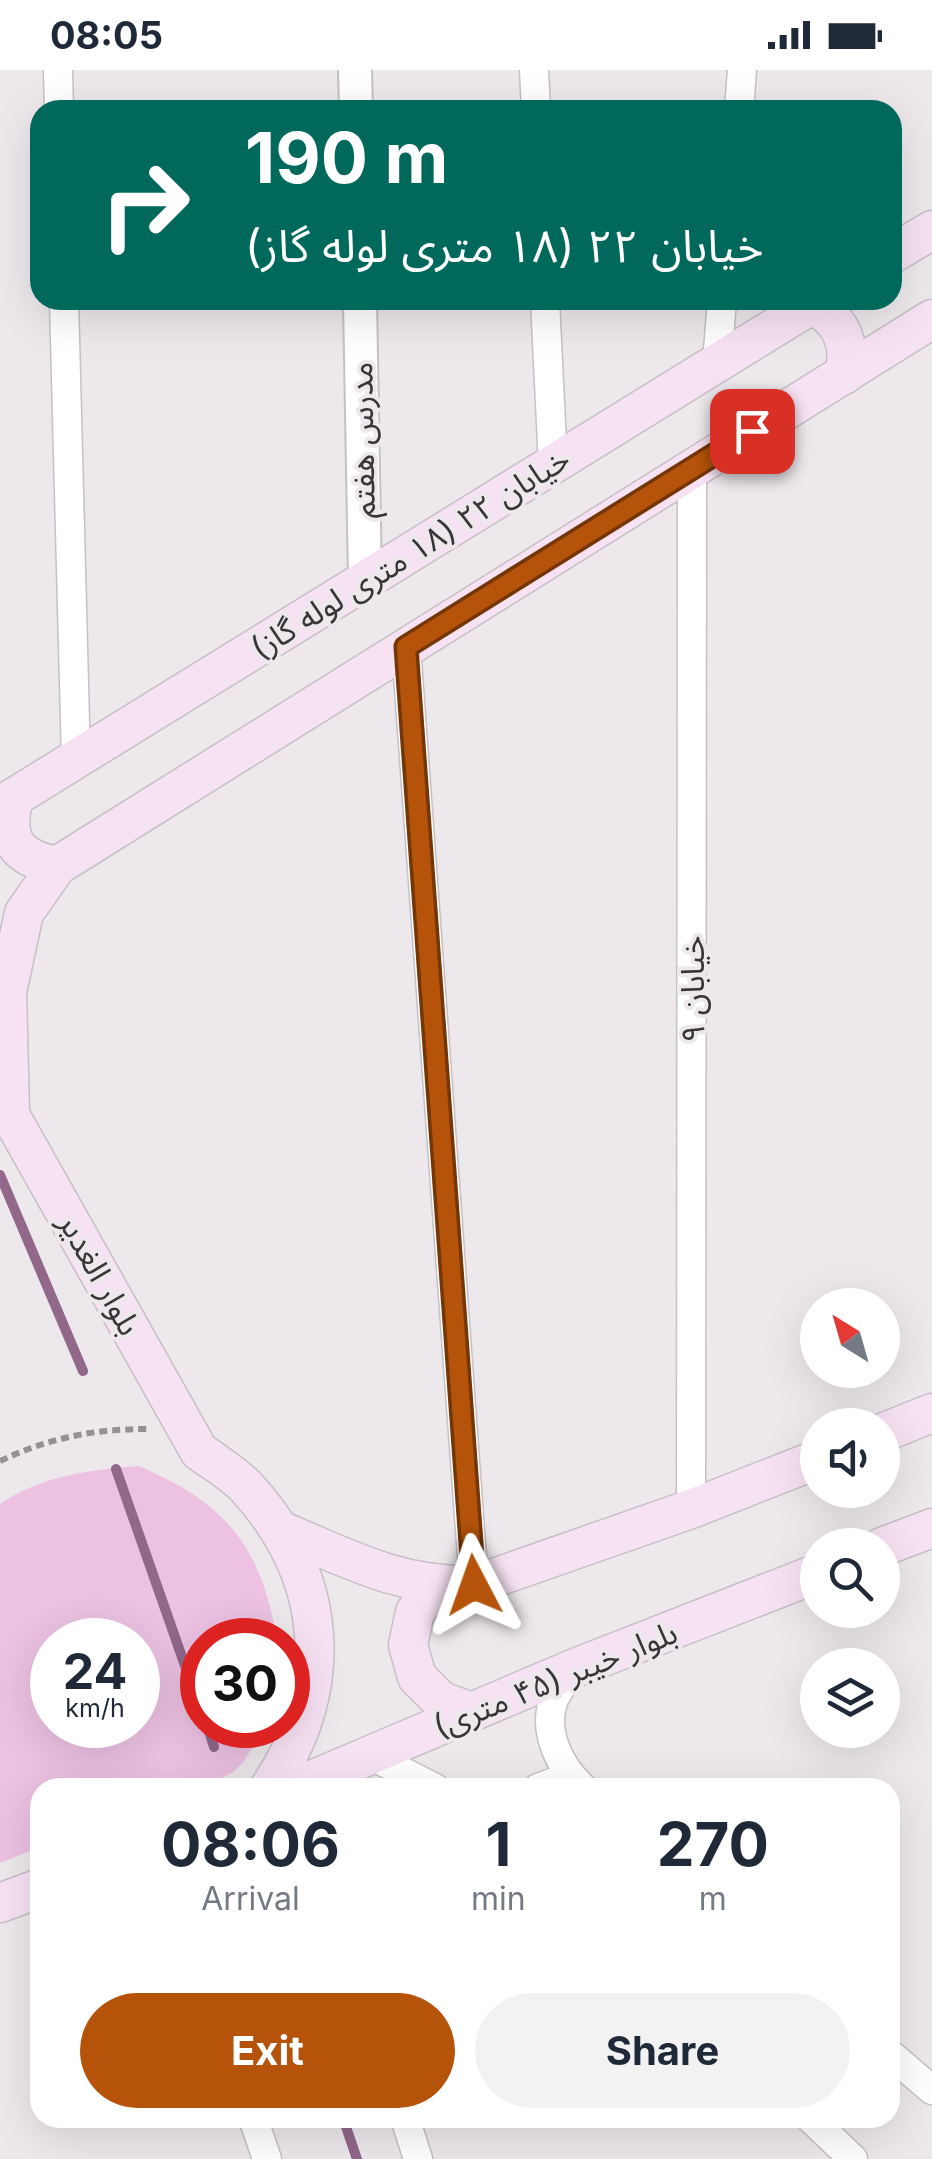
<!DOCTYPE html>
<meta charset="utf-8">
<style>
body{margin:0;font-family:Inter,"Noto Sans Arabic",sans-serif;background:#f2f2f3;color:#1f2937;height:100vh;display:flex;flex-direction:column;font-size:38px;white-space:nowrap}
*{box-sizing:border-box;margin:0}
p{font-size:32px;color:#747a83}
.icon{flex:none;width:55px;height:55px;fill:none;stroke:currentColor;stroke-width:2;stroke-linecap:round;stroke-linejoin:round}
.map{position:relative;flex:1;overflow:hidden}
.details{position:absolute;left:30px;top:1708px;width:870px;height:350px;display:flex;flex-direction:column;background:#fff;border-radius:30px;box-shadow:0 10px 40px #0002}
.details>*{flex:none}
.banner{position:absolute;left:30px;top:30px;width:872px;height:210px;border-radius:30px;box-shadow:0 10px 40px #0002;background:#00695c;color:#fff;overflow:hidden}
.needle{width:65px;rotate:323deg}
.buttons{position:absolute;left:800px;top:1218px;display:grid;gap:20px}
.buttons a{display:grid;place-items:center;width:100px;height:100px;border-radius:50%;background:#fff;box-shadow:0 10px 40px #0002;font-size:50px}
.speed{position:absolute;left:30px;top:1548px;display:flex;gap:20px;font-size:50px;font-weight:700;text-align:center}
.speed>*{display:grid;place-content:center;width:130px;height:130px;border-radius:50%;background:#fff;box-shadow:0 10px 40px #0002;line-height:1}
.speed small{font-size:25px;font-weight:400}
.speed .limit{border:15px solid #d22;background:#fff;color:#111}
.pin{position:absolute;display:grid;place-items:center;width:85px;height:85px;color:#fff;margin:-42px;border-radius:20px;box-shadow:0 5px 15px #0006}
.me{position:absolute;width:110px;margin:-55px;rotate:356deg;stroke-linejoin:round;filter:drop-shadow(0 0 8px #0008)}
.turn{display:flex;align-items:center;gap:35px;height:210px;padding:0 50px;font-size:45px}
.turn .icon{width:130px;height:130px;stroke-width:2.5}
.turn b{display:block;font-size:70px;line-height:85px}
.eta{display:flex;justify-content:space-evenly;align-items:center;height:170px;text-align:center}
.eta b{font-size:60px;font-weight:700;line-height:70px}
.button{display:flex;gap:20px;margin-top:auto;padding:20px 50px}
.button a{flex:1;height:115px;border-radius:60px;background:#b45309;color:#fff;font-size:40px;font-weight:700;line-height:115px;text-align:center}
.button a+a{background:#f2f2f3;color:#1f2937}
.status{display:flex;justify-content:space-between;align-items:center;height:70px;padding:0 50px;background:#fff;direction:ltr}
.status svg{height:28px;fill:currentColor}
.map>svg:first-child{display:block}
.green{fill:#ecc1e2;fill-rule:evenodd}
.lines{fill:none;stroke-linecap:round;stroke-linejoin:round}
.stream{stroke:#91678a;stroke-width:10}
.minor-casing{stroke:#c5c0c4;stroke-width:31}
.tertiary-casing{stroke:#c5c0c4;stroke-width:36}
.secondary-casing{stroke:#c5c0c4;stroke-width:41}
.path{stroke:#949093;stroke-width:6;stroke-dasharray:8 5;stroke-linecap:butt}
.minor{stroke:#fff;stroke-width:28}
.tertiary{stroke:#fff;stroke-width:32}
.secondary{stroke:#f7e2f3;stroke-width:38}
.route-casing{stroke:#753606;stroke-width:25}
.route{stroke:#b45309;stroke-width:18}
.labels{text-anchor:middle;dominant-baseline:central;stroke-width:8;stroke-linejoin:round;paint-order:stroke}
.street-label{font-size:32px;fill:#373537;stroke:#ede8ec}
</style>
<div class="status"><b>08:05</b><svg viewBox="0 0 49 12"><path d="M0 12V9h3v3zM5 12V6h3v6zM10 12V3h3v9zM15 12V0h3v12zM26 1h20v11H26zM47 4h2v5h-2z"/></svg></div>
<div class="map">
<svg width="932" height="2089" viewBox="0 0 932 2089">
<rect width="100%" height="100%" fill="#ede8ec"/>
<path class="green" d="M 139,1396 C 227,1434 261,1476 277,1570 L 202,1570 L 202,1655 L 262,1655 C 257,1669 246,1693 233,1702 C 195,1728 88,1718 40,1718 L 40,1777 L 0,1793 L 0,1434 C 43,1405 90,1400 139,1396 ZM 52,1570 L 138,1570 L 138,1655 L 52,1655 Z"/>
<g class="lines">
<g class="stream">
<polyline points="0,1105 83,1301"/>
<polyline points="116,1399 202,1644"/>
<polyline points="207,1655 214,1677"/>
<polyline points="343,2048 357,2089"/>
</g>
<defs>
<g id="minor">
<polyline points="58,0 59,40"/>
<polyline points="534,0 536,40"/>
<polyline points="739,40 742,0"/>
<polyline points="64,230 76,690"/>
<polyline points="545,230 553,395"/>
<polyline points="717,293 722,230"/>
<polyline points="406,577 474,1515"/>
<polyline points="691,1439 692,399"/>
<path d="M 575,1598 C 568,1609 557,1620 553,1632 C 543,1663 560,1697 583,1718"/>
<polyline points="370,1685 435,1718"/>
<polyline points="538,1718 560,1710 577,1712"/>
<polyline points="890,1984 932,2020"/>
<polyline points="253,2048 267,2089"/>
<polyline points="405,2048 418,2089"/>
<polyline points="810,2048 853,2089"/>
</g>
<g id="tertiary">
<polyline points="355,0 356,40"/>
<polyline points="360,230 365,510"/>
</g>
<g id="secondary">
<polyline points="892,184 932,160"/>
<path d="M 811,235 C 841,248 852,273 844,305"/>
<path d="M 13,731 C 4,771 17,788 57,796"/>
<polyline points="0,736 819,230"/>
<path d="M 0,1027 L 199,1381 C 215,1393 235,1404 248,1419 C 329,1509 336,1618 269,1718"/>
<polyline points="10,1042 7,922 24,843 57,796 932,249"/>
<polyline points="882,1363 932,1343"/>
<path d="M 282,1461 C 349,1489 399,1517 474,1515 L 691,1439 L 818,1389"/>
<polyline points="882,1477 932,1458"/>
<polyline points="436,1516 415,1542 408,1575 417,1607 441,1631 472,1642"/>
<polyline points="293,1718 575,1598 818,1503"/>
<polyline points="0,1833 40,1818"/>
</g>
</defs>
<use href="#minor" class="minor-casing"/>
<use href="#tertiary" class="tertiary-casing"/>
<use href="#secondary" class="secondary-casing"/>
<path class="path" d="M 0,1391 C 49,1368 93,1359 147,1359"/>
<use href="#minor" class="minor"/>
<use href="#tertiary" class="tertiary"/>
<use href="#secondary" class="secondary"/>
</g>
<g class="lines">
<defs>
<polyline id="route" points="474,1515 406,577 752,361"/>
</defs>
<use href="#route" class="route-casing"/>
<use href="#route" class="route"/>
</g>
<g class="labels">
<g class="street-label">
<text transform="translate(362 370) rotate(-91)">مدرس هفتم</text>
<text transform="translate(410 483) rotate(-32)">خیابان ۲۲ (۱۸ متری لوله گاز)</text>
<text transform="translate(692 919) rotate(-90)">خیابان ۹</text>
<text transform="translate(100 1204) rotate(61)">بلوار الغدیر</text>
<text transform="translate(555 1609) rotate(-22)">بلوار خیبر (۴۵ متری)</text>
</g>
</g>
</svg>
<div class="buttons">
<a><svg class="needle" viewBox="-14 -14 28 28"><path d="M0-13l5 13h-10z" fill="#e53935"/><path d="M0 13l5-13h-10z" fill="#747a83"/></svg></a>
<a><svg class="icon" aria-label="sound" viewBox="0 0 24 24"><path d="M4 9h4l5-4v14l-5-4H4zM17 9q2 3 0 6"/></svg></a>
<a><svg class="icon" aria-label="search" viewBox="0 0 24 24"><circle cx="10" cy="10" r="6"/><path d="M15 15l6 6"/></svg></a>
<a><svg class="icon" aria-label="layers" viewBox="0 0 24 24"><path d="M12 4l9 5-9 5-9-5zM3 14l9 5 9-5"/></svg></a>
</div>
<div class="speed"><div>24<small>km/h</small></div><div class="limit">30</div></div>
<div class="pin" style="left:752px;top:361px;background:#d93025"><svg class="icon" aria-label="arrive" viewBox="0 0 24 24"><path d="M6 21V4h12l-3 4 3 4H6"/></svg></div>
<svg class="me" style="left:474px;top:1515px" viewBox="-20 -20 40 40"><path d="M0-17L14 15 0 8-14 15z" fill="#b45309" stroke="#fff" stroke-width="4"/></svg>
<div class="banner">
<div class="turn"><svg class="icon" aria-label="right" viewBox="0 0 24 24"><path d="M7 20v-9h11M14 6l5 5-5 5"/></svg><div><b>190 m</b>خیابان ۲۲ (۱۸ متری لوله گاز)</div></div>
</div>
<section class="details">
<div class="eta">
<div><b>08:06</b><p>Arrival</p></div>
<div><b>1</b><p>min</p></div>
<div><b>270</b><p>m</p></div>
</div>
<div class="button"><a>Exit</a><a>Share</a></div>
</section>
</div>
